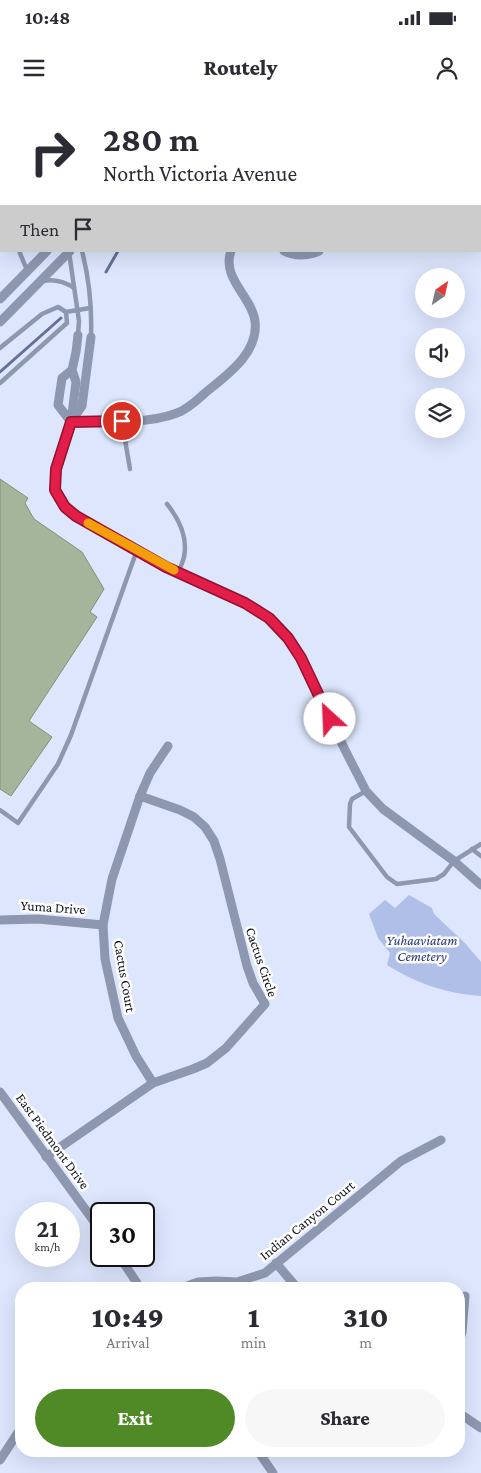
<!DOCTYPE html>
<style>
body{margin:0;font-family:"Crimson Pro",serif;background:#f7f7f7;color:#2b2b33;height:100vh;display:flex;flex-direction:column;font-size:19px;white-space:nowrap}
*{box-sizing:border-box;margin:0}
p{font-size:16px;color:#7c7c81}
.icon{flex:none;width:28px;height:28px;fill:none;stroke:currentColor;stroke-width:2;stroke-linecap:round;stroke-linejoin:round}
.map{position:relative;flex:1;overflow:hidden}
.panel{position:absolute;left:15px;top:1182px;width:450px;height:175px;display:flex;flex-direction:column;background:#fff;border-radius:20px;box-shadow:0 5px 20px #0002}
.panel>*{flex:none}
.hud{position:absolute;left:0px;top:0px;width:481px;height:152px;box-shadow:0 5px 20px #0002;background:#fff;color:#2b2b33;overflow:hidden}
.needle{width:32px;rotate:34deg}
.buttons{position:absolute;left:415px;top:168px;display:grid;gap:10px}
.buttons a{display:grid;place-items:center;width:50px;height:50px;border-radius:50%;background:#fff;box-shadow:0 5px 20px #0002;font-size:25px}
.speed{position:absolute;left:15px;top:1102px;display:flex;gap:10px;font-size:25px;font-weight:700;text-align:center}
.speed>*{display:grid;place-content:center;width:65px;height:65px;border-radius:50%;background:#fff;box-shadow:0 5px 20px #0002;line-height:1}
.speed small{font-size:12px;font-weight:400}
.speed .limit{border:2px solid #111;border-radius:8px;background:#fff;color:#111}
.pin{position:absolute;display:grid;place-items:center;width:42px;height:42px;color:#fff;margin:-21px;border:2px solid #fff;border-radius:50%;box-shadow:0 1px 5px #0007}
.me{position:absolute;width:55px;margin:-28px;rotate:335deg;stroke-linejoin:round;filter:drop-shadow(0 0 4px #0008)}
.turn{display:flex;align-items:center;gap:18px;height:105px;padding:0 20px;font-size:22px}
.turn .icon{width:65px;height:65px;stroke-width:2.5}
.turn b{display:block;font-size:35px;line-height:42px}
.then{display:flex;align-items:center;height:48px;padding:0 20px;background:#0003;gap:10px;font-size:19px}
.eta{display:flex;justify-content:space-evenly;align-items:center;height:85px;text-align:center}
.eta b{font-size:30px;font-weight:800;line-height:35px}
.button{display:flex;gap:10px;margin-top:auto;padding:10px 20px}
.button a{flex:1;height:58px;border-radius:30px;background:#4f8a27;color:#fff;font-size:20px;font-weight:800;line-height:58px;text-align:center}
.button a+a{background:#f7f7f7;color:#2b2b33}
.status{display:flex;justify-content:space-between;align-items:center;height:35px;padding:0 25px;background:#fff;direction:ltr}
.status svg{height:14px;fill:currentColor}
header{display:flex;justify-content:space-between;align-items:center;height:65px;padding:0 20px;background:#fff;font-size:22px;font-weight:800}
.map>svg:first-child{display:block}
.green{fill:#b0bfe7}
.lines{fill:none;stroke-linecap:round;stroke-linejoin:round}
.stream{stroke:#63719a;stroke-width:3}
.building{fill:#a4b59c;stroke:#82927a}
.service{stroke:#8d97af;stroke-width:4.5}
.minor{stroke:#8d97af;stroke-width:9}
.route-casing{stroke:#92132f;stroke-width:12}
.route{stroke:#e11d48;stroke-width:9}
.slow{stroke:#f59e0b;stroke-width:9}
.labels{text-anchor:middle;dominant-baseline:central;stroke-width:5;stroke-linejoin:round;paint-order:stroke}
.street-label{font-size:14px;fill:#0e111b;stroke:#fff}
.park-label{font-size:14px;font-style:italic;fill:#263778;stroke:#fff}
</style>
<div class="status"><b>10:48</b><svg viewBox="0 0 49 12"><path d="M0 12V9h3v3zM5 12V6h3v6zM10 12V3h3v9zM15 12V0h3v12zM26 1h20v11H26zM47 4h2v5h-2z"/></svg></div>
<header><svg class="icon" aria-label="menu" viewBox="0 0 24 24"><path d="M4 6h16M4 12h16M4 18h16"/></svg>Routely<svg class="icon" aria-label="person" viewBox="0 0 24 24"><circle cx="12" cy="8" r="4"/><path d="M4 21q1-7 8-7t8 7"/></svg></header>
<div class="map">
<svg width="481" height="1373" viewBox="0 0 481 1373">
<rect width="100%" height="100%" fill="#dde6fd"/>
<path class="green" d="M 409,795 L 432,808 L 434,814 L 465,843 L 481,862 L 481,896 C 446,894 416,883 387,865 L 390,853 L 378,838 L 369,814 L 385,800 L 395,808 Z"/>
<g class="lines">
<g class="stream">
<polyline points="191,1 192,0"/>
<polyline points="106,172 118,151"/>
<polyline points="0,272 61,218"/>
</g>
</g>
<polygon class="building" points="0,379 28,398 25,403 34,419 82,452 104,489 90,512 97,517 29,621 52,637 11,696 0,689"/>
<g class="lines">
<g class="service">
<polyline points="0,79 1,82"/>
<polyline points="0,112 1,112"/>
<polyline points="0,120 1,119"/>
<polyline points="19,151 27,170"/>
<path d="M 82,151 C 89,178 92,209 91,237"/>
<polyline points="69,152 79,221 78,235"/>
<path d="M 43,181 C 54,179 65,182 74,188"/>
<polyline points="0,248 42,214 58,207 66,212 90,208"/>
<polyline points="0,283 67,223 66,212"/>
<polyline points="122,322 130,369"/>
<path d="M 167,404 C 179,419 188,437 184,457 C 183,462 180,467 179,472"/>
<polyline points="366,691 352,699 350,704 349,727 387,777 397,784 436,779 444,774 454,761 481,744"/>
<polyline points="0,710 18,723 58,664 71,635 137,450"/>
<polyline points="472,749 481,756"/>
</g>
<g class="minor">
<polyline points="125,1 126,0"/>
<polyline points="478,1 479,0"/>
<polyline points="0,18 1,20"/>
<polyline points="0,35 1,37"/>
<path d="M 284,151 C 296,157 307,156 319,151"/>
<polyline points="0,199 47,151"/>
<polyline points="0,222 70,151"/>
<polyline points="78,235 76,252 72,270 76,282 71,322 56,369 55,390 65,407 76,416 97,428 167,467 245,503 269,518 288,538 301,558 345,650 366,691 383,709 454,761 481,785"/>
<path d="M 71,322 C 102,322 149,324 177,313 C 188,309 197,300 205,293 C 227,275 259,253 255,221 C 252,197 221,178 231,151"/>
<polyline points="71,322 82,306 91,237"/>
<polyline points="71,322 58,305 62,278 72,270"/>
<polyline points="0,820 38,819 103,825"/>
<polyline points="153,983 136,956 118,918 105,859 103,825 112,779 140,696 150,673 168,646"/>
<polyline points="0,992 101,1131"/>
<polyline points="46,1057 153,983 193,969 207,963 226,948 265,904 253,883 247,866 220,759 214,741 205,727 194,717 180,710 140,696"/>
<polyline points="119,1156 141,1189"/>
<polyline points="276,1163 298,1189"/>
<polyline points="179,1189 198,1182 216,1181 237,1182 265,1173 401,1061 441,1040"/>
<polyline points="459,1241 462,1232 465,1196"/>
<polyline points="459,1313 481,1328"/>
<polyline points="258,1351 273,1373"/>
<polyline points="0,1360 21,1328"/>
</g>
</g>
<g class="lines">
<defs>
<polyline id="route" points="122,321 71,322 56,369 55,390 65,407 76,416 97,428 166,467 245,503 269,518 288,538 301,558 330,619"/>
</defs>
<use href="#route" class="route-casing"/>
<use href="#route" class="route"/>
<polyline class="slow" points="88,423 174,470"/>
</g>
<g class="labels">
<g class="street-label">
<text transform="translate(53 807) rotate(4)">Yuma Drive</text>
<text transform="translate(262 862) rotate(71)">Cactus Circle</text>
<text transform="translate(125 876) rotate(80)">Cactus Court</text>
<text transform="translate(53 1041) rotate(54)">East Piedmont Drive</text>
<text transform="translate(307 1120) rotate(-39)">Indian Canyon Court</text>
</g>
<g class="park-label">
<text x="422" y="840">Yuhaaviatam<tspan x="422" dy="16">Cemetery</tspan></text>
</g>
</g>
</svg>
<div class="buttons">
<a><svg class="needle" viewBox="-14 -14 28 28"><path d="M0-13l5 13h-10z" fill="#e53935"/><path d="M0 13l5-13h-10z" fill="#7c7c81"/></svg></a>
<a><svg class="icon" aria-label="sound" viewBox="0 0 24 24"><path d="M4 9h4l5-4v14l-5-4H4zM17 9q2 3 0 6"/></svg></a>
<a><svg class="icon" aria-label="layers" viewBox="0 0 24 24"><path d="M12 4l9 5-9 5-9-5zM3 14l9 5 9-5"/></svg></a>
</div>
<div class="speed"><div>21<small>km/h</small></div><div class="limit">30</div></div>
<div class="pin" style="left:122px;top:321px;background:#d93025"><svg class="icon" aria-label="arrive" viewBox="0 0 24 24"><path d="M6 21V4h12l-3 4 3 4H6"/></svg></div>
<svg class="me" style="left:330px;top:619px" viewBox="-20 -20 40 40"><circle r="19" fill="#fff"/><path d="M0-13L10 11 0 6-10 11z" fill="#e11d48"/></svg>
<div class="hud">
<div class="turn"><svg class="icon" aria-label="right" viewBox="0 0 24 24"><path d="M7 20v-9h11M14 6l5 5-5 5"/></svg><div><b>280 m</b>North Victoria Avenue</div></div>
<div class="then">Then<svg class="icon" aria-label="arrive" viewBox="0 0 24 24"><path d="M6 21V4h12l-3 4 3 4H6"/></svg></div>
</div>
<section class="panel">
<div class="eta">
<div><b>10:49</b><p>Arrival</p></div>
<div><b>1</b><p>min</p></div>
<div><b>310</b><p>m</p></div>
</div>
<div class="button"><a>Exit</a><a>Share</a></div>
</section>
</div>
